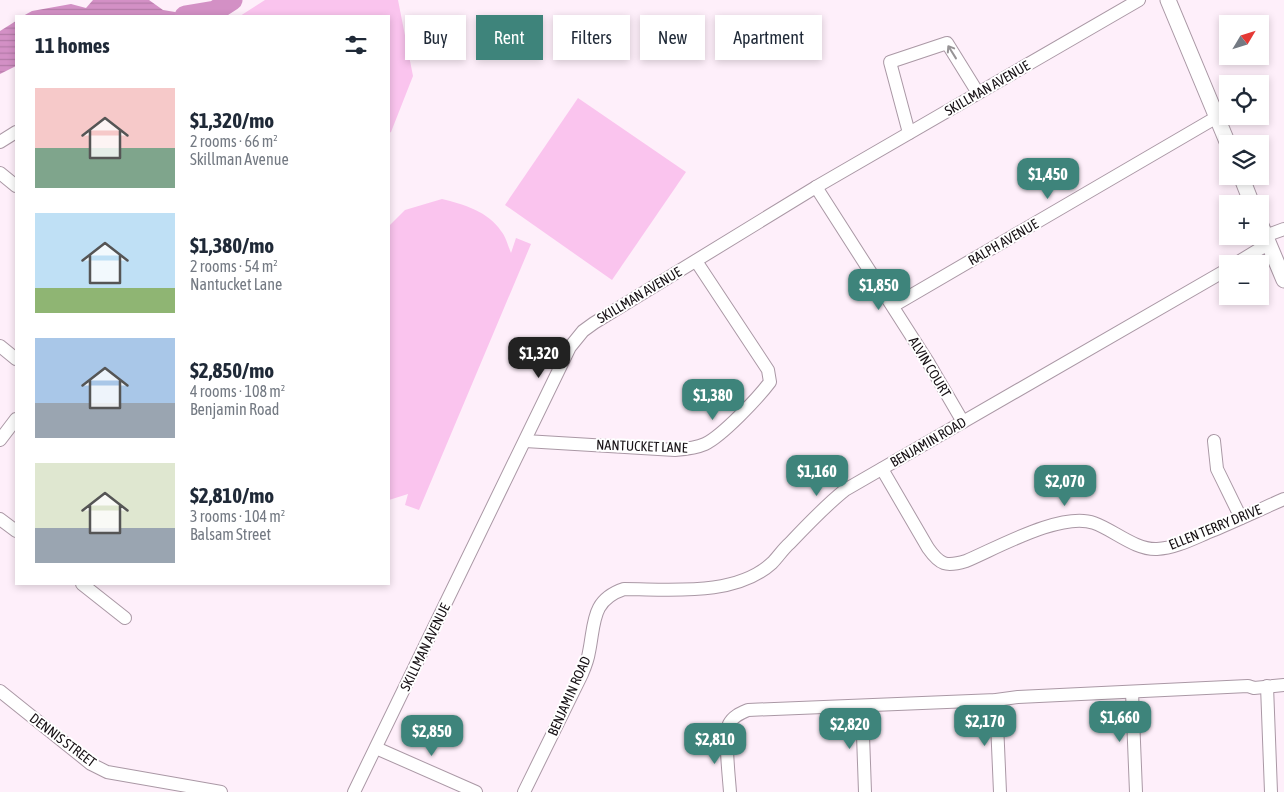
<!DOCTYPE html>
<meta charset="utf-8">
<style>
body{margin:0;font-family:"Asap Condensed",sans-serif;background:#f6f6f7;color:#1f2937;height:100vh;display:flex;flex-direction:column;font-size:19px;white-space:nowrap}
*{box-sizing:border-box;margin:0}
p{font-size:16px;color:#747a83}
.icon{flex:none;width:28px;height:28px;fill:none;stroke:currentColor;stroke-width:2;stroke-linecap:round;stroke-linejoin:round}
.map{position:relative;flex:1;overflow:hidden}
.panel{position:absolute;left:15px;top:15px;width:375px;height:570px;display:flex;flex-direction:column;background:#fff;border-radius:0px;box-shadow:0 2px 8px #0003}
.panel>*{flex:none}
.banner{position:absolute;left:405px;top:15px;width:475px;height:45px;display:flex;gap:10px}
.needle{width:32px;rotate:52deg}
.controls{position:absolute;left:1219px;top:15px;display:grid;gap:10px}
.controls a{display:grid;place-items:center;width:50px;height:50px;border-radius:0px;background:#fff;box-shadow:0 2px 8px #0003;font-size:25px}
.price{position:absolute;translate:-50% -42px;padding:0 11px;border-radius:10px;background:#3e847b;color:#fff;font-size:16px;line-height:32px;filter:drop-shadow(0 1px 2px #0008)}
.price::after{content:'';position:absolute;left:50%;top:30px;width:15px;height:11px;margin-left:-8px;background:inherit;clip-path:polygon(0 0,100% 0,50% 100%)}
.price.selected{background:#222;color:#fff}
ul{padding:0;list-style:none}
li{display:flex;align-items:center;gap:15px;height:125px;padding:0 20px}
li span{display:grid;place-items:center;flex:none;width:140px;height:100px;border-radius:0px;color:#555}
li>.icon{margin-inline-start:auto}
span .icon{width:60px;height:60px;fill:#fffc;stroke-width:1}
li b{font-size:21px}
h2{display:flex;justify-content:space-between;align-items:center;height:60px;padding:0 20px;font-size:21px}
.pill{padding:0 18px;border-radius:0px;background:#fff;box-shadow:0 2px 8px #0003;font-size:18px;line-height:45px}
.pill.selected{background:#3e847b;color:#fff}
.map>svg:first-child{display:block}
.green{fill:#fac4ee}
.water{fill:url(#water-rules)}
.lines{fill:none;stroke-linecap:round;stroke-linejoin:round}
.river{stroke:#d390c5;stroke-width:21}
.minor-casing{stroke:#aa98a5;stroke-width:14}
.major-casing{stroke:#aa98a5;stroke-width:17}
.minor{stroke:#fff;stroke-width:12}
.major{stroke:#fff;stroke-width:15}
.oneway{stroke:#979496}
.labels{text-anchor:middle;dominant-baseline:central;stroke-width:4;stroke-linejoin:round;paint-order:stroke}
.street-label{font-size:14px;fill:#171115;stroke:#fff}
</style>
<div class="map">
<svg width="1284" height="792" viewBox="0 0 1284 792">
<defs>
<pattern id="water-rules" width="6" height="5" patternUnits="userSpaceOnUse" patternTransform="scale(1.25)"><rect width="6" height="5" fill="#d390c5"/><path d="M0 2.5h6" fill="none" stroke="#b47ba8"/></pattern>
</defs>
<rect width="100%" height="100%" fill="#feeffa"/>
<g class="green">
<path d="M265 0H398L413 76 391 132 389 133V16H240Z"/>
<path d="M578 98 686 172 612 280 505 205Z"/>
<path d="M442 199C463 204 489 212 501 231 506 237 508 246 511 253L516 238 531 244 419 510 405 505 408 494 389 500V226L405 210Z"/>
</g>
<g class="water">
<path d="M93 0H149L163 10 175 12 181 16H23L32 11 71 4 86 8Z"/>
<path d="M16 21V66L0 74V31Z"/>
</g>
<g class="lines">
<path class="river" d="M185 16 215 11 232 0"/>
<defs>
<g id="minor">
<path d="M909 133 890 62 947 43 978 93"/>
<path d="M0 142 16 132"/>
<path d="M0 173 16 186"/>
<path d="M816 187 928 362 963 422"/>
<path d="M1265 236 1284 229"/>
<path d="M1235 264 1268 244"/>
<path d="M893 306 1217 117"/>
<path d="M0 346 16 359"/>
<path d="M0 440 16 419"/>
<path d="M525 441 675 450C686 449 696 448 705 444 722 436 758 398 770 382L768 370 696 261"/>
<path d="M1214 441 1217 469 1241 518"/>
<path d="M882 469 928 548C940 565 946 567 966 561 997 548 1062 511 1094 523 1114 530 1135 550 1157 549 1177 548 1196 537 1214 530 1238 520 1261 509 1284 499"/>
<path d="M0 519 16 531"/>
<path d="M82 584 125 618"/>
<path d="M1267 686 1271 792"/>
<path d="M0 691 91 764 107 772 221 792"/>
<path d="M1132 692 1136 792"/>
<path d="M996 700 1000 792"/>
<path d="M862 706 865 792"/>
<path d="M376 748 476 792"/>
<path d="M354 792 570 347 583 331 594 323 816 187 1139 0"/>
<path d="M524 792 582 674C585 667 588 659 589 652 595 623 591 600 624 589 670 589 735 597 772 563 778 557 783 549 790 543 807 525 825 506 845 490L1228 269"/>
<path d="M730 792C729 777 724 736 729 724 733 716 741 713 748 710L996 700 1018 697 1248 686 1254 688 1284 685"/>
</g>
<g id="major">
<path d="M1168 0 1228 144"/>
<path d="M1241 176 1252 204"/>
<path d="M1260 223 1284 280"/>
</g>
</defs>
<use href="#minor" class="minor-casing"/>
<use href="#major" class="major-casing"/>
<use href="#minor" class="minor"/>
<use href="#major" class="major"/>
</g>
<defs><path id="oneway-shaft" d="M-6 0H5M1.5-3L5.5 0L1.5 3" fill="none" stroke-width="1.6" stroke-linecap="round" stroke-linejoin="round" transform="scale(1.25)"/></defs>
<use class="oneway" href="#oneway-shaft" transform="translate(952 52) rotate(-122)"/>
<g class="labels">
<g class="street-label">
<text transform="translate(987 88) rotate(-30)">SKILLMAN AVENUE</text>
<text transform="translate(1003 242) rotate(-30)">RALPH AVENUE</text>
<text transform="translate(639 295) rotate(-31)">SKILLMAN AVENUE</text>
<text transform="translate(930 367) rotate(59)">ALVIN COURT</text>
<text transform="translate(928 442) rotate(-30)">BENJAMIN ROAD</text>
<text transform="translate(642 446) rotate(2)">NANTUCKET LANE</text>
<text transform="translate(1215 527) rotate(-22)">ELLEN TERRY DRIVE</text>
<text transform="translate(425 647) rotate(-64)">SKILLMAN AVENUE</text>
<text transform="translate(569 696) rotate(-66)">BENJAMIN ROAD</text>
<text transform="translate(63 740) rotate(37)">DENNIS STREET</text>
</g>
</g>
</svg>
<div class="controls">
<a><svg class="needle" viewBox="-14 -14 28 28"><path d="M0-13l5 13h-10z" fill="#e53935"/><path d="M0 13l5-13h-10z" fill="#747a83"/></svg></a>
<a><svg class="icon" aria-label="locate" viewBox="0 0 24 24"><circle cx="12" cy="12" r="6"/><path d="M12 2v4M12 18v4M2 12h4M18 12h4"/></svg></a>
<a><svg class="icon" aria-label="layers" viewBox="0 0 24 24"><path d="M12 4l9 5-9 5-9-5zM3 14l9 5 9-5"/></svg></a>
<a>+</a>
<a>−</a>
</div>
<b class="price" style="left:1048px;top:200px">$1,450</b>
<b class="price" style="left:879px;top:311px">$1,850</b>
<b class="price selected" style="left:539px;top:379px">$1,320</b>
<b class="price" style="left:713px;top:421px">$1,380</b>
<b class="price" style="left:817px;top:497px">$1,160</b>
<b class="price" style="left:1065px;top:507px">$2,070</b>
<b class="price" style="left:1120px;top:743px">$1,660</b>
<b class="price" style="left:985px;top:747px">$2,170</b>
<b class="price" style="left:850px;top:750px">$2,820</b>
<b class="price" style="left:432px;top:757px">$2,850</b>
<b class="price" style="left:715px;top:765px">$2,810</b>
<div class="banner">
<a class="pill">Buy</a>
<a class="pill selected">Rent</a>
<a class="pill">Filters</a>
<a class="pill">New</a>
<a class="pill">Apartment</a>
</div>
<section class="panel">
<h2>11 homes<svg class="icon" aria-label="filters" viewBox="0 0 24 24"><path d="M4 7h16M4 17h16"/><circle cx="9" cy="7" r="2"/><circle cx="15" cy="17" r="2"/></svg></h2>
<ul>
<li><span style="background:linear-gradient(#f6c9c9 60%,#7fa58c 0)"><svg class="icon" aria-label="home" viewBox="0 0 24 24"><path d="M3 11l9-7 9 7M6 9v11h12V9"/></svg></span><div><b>$1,320/mo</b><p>2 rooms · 66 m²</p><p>Skillman Avenue</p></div></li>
<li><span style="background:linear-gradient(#bfe0f5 75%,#8fb573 0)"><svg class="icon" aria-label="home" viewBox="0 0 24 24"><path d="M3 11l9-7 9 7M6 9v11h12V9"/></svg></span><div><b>$1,380/mo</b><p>2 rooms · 54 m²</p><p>Nantucket Lane</p></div></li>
<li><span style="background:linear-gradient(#a9c7e8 65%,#9aa5b1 0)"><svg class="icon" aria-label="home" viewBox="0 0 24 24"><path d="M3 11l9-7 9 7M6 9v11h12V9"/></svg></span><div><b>$2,850/mo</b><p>4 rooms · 108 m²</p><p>Benjamin Road</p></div></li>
<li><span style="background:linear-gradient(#dfe7d0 65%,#9aa5b1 0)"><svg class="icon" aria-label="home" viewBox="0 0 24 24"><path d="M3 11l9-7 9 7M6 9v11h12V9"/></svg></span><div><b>$2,810/mo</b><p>3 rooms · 104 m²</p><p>Balsam Street</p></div></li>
</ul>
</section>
</div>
